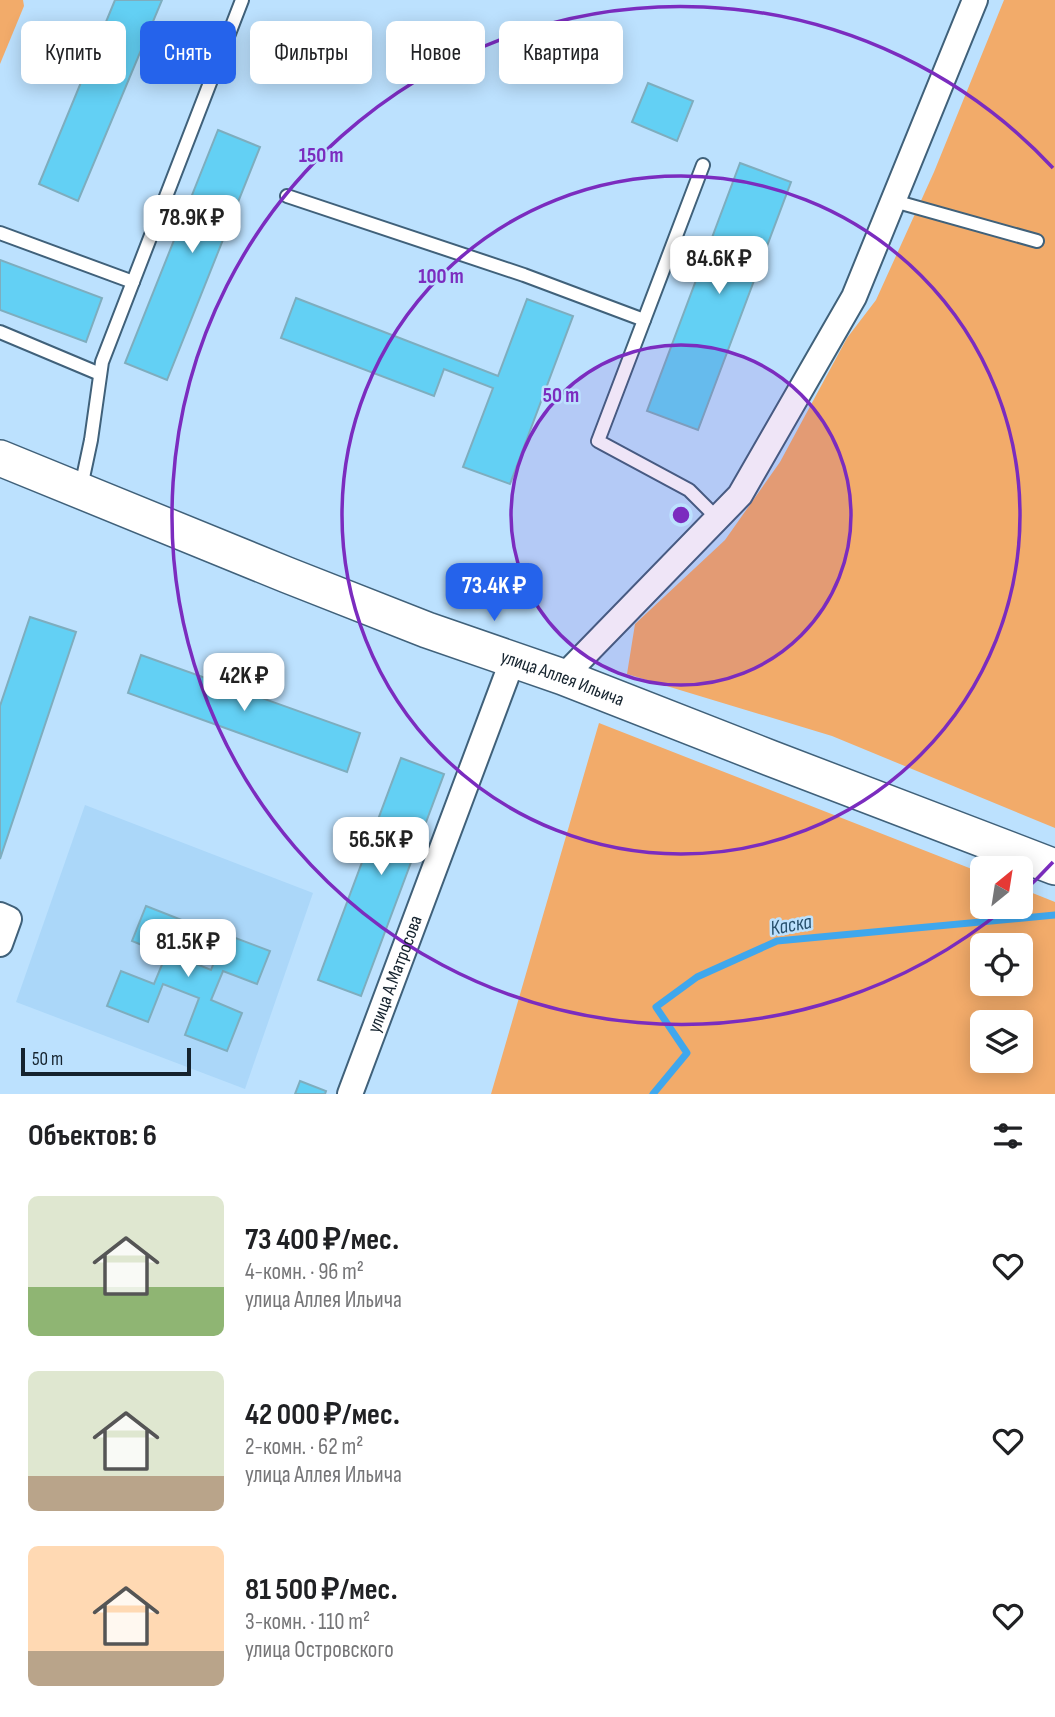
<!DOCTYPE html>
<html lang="ru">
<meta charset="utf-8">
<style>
body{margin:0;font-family:"Sofia Sans Condensed",sans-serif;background:#f6f6f6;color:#202124;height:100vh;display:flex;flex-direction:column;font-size:26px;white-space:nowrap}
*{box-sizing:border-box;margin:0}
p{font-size:23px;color:#757577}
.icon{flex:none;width:38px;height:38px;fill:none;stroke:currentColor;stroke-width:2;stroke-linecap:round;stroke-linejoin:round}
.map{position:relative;height:1094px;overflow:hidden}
.sheet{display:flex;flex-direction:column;background:#fff;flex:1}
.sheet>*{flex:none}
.hud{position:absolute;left:21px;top:21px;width:700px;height:63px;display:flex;gap:14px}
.needle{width:46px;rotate:30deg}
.buttons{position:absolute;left:970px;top:856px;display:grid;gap:14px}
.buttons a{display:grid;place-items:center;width:63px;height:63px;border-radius:10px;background:#fff;box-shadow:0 4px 18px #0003;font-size:35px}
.scale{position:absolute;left:21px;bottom:18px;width:170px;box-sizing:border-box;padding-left:7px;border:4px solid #15232e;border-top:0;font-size:19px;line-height:24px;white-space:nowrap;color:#15232e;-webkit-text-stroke:5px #bce1fe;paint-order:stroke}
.price{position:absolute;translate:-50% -60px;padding:0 16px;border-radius:14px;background:#fff;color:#222;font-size:23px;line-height:46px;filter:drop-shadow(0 2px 4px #0008)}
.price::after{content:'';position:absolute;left:50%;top:42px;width:21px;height:16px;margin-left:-10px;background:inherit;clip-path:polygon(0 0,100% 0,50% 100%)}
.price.selected{background:#2563eb;color:#fff}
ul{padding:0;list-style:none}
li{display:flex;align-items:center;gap:21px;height:175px;padding:0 28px}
li span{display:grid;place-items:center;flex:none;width:196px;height:140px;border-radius:10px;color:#555}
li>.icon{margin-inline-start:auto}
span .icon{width:84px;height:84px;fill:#fffc;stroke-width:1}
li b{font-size:30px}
h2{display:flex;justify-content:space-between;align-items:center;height:84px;padding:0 28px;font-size:30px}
.pill{padding:0 24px;border-radius:10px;background:#fff;box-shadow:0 4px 18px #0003;font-size:24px;line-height:63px}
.pill.selected{background:#2563eb;color:#fff}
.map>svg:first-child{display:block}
.built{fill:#abd7f9}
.green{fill:#f2ab6a;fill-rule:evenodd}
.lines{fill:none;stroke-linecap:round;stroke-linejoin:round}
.stream{stroke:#3fa7ed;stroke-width:7}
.building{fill:#63d0f4;stroke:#7eadbe;stroke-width:2}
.service-casing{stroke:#40617a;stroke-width:16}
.minor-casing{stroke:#40617a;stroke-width:28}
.secondary-casing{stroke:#40617a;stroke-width:38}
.service{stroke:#fff;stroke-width:12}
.minor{stroke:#fff;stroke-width:24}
.secondary{stroke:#fff;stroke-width:35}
.ring{fill:none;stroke:#7b2cbf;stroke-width:3.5}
.labels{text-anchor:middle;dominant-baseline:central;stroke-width:5;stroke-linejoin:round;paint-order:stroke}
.street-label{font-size:19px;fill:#15232e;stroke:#bce1fe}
.water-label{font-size:21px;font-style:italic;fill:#28516e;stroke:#bce1fe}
.centre{fill:#7b2cbf;stroke:#bce1fe;stroke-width:3.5}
.ring-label{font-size:21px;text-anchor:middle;font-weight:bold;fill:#7b2cbf;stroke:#bce1fe;stroke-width:5;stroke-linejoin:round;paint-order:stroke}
</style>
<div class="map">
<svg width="1055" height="1094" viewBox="0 0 1055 1094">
<rect width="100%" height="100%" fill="#bce1fe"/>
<path class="built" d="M85 805 313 893 245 1089 16 1002Z"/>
<g class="green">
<path d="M0 0H23L24 6 0 64Z"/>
<path d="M1004 0H1055V828L832 736 627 674 635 624 725 540 780 462 847 338 876 300 934 172Z"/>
<path d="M599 723 982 873V906H1020V888L1055 902V1094H491ZM1020 945V984H982V945ZM1020 1022V1060H982V1022Z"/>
</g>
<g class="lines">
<path class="stream" d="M653 1094 687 1053 656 1007 697 977 777 941 1055 915"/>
</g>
<g class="building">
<path d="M115 0H162L78 201 39 184Z"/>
<path d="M648 83 693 101 677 141 632 122Z"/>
<path d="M218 130 260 147 167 380 125 363Z"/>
<path d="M740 163 791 182 698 430 647 411Z"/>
<path d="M0 260 102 298 86 342 0 310Z"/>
<path d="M296 298 498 376 527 299 573 316 510 484 463 467 493 388 444 369 434 396 281 338Z"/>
<path d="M30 617 76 632 0 859V706Z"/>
<path d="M141 655 360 733 347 772 128 693Z"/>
<path d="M401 758 444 774 361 996 318 980Z"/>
<path d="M146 906 187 922 174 955 211 970 225 934 270 951 257 984 223 971 211 1000 242 1013 227 1051 185 1035 199 998 163 984 148 1022 107 1006 121 971 154 984 166 955 132 941Z"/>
<path d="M300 1081 326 1091 325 1094H295Z"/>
</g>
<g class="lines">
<defs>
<g id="service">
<path d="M703 165 598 441 689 490 717 518"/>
<path d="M287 196 524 275 644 320"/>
<path d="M894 201 1037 241"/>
<path d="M0 233 133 282"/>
<path d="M0 332 100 374"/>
<path d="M81 487 91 440 102 362 242 0"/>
</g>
<g id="minor">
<path d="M563 677 740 495 854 297 975 0"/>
<path d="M0 915 9 919 0 944"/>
<path id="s1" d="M350 1094 513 659"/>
</g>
<g id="secondary">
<path id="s2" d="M0 458 287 575 427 630 563 677 770 758 1055 867"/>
</g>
</defs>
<use href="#service" class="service-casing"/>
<use href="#minor" class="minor-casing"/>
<use href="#secondary" class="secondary-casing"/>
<use href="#service" class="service"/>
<use href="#minor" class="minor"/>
<use href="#secondary" class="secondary"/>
</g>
<circle cx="681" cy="515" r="170" fill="#7b2cbf" fill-opacity=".12"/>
<g class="ring">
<circle cx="681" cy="515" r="170"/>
<circle cx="681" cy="515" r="339"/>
<path d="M1053 862A509 509 0 0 1 1022 893M1005 908A509 509 0 1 1 1053 168"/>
</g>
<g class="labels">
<g class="street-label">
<text stroke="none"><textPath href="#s2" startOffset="604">улица Аллея Ильича</textPath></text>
<text stroke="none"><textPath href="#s1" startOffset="128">улица А.Матросова</textPath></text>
</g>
<g class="water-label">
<text transform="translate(791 925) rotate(-10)">Каска</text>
</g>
</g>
<circle cx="681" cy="515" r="10" class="centre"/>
<g class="ring-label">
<text x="321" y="162">150 m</text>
<text x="441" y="283">100 m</text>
<text x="561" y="402">50 m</text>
</g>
</svg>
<div class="buttons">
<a><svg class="needle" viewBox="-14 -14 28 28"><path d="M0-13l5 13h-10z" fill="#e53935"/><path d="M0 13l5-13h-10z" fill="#757577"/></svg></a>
<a><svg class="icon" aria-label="locate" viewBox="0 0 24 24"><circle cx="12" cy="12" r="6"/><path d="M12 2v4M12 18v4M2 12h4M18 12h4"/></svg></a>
<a><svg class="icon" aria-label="layers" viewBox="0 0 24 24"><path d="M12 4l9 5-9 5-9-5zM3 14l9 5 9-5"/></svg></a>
</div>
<div class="scale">50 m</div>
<b class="price" style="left:192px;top:255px">78.9K ₽</b>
<b class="price" style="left:719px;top:296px">84.6K ₽</b>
<b class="price selected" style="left:494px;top:623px">73.4K ₽</b>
<b class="price" style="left:244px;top:713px">42K ₽</b>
<b class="price" style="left:381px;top:877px">56.5K ₽</b>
<b class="price" style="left:188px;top:979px">81.5K ₽</b>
<div class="hud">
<a class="pill">Купить</a>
<a class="pill selected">Снять</a>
<a class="pill">Фильтры</a>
<a class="pill">Новое</a>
<a class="pill">Квартира</a>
</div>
</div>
<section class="sheet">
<h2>Объектов: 6<svg class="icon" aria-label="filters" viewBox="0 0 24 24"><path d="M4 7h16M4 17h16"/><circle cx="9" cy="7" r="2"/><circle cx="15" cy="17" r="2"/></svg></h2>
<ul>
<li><span style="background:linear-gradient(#dfe7d0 65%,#8fb573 0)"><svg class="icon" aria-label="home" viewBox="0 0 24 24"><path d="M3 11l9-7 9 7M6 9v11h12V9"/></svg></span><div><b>73 400 ₽/мес.</b><p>4-комн. · 96 m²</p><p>улица Аллея Ильича</p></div><svg class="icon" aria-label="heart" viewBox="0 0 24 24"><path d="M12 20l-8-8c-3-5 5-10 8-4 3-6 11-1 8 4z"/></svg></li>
<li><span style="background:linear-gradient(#dfe7d0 75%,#b9a48a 0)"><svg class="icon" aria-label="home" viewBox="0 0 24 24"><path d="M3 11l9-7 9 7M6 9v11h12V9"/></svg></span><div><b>42 000 ₽/мес.</b><p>2-комн. · 62 m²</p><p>улица Аллея Ильича</p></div><svg class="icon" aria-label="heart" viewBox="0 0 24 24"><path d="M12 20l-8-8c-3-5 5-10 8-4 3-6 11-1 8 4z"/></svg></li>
<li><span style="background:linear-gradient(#ffd9b3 75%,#b9a48a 0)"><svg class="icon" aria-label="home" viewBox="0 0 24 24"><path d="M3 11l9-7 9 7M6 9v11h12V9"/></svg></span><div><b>81 500 ₽/мес.</b><p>3-комн. · 110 m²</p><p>улица Островского</p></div><svg class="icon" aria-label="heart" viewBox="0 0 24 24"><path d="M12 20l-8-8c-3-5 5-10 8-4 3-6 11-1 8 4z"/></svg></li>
</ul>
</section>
